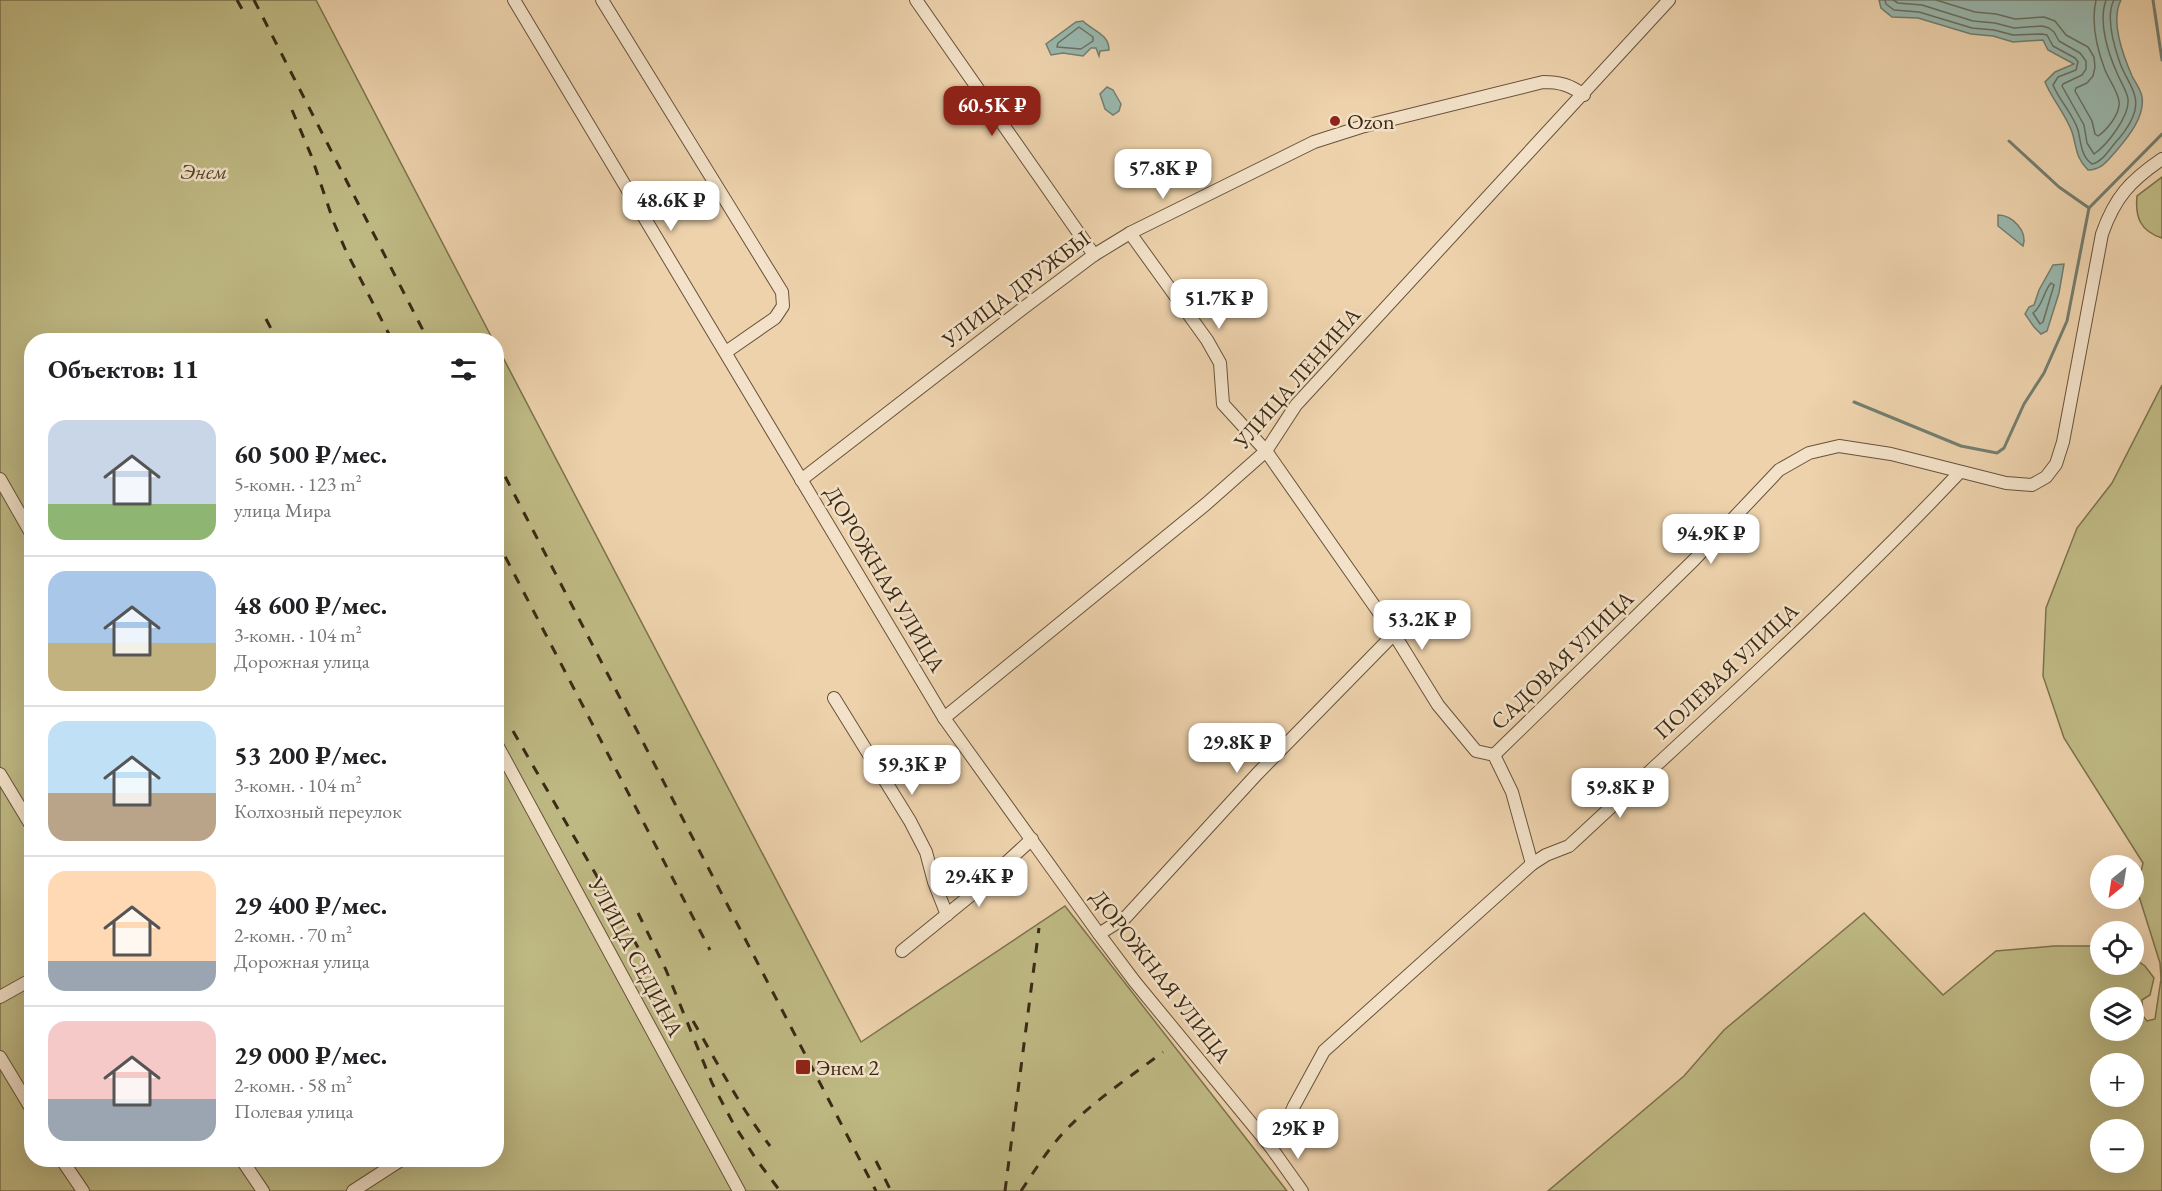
<!DOCTYPE html>
<html lang="ru">
<meta charset="utf-8">
<style>
body{margin:0;font-family:"EB Garamond",serif;background:#f2f2f2;color:#202124;height:100vh;display:flex;flex-direction:column;font-size:22px;white-space:nowrap}
*{box-sizing:border-box;margin:0}
p{font-size:20px;color:#757577}
.icon{flex:none;width:33px;height:33px;fill:none;stroke:currentColor;stroke-width:2;stroke-linecap:round;stroke-linejoin:round}
.map{position:relative;flex:1;overflow:hidden}
.sheet{position:absolute;left:24px;top:333px;width:480px;height:834px;display:flex;flex-direction:column;background:#fff;border-radius:24px;box-shadow:0 6px 24px #0002}
.sheet>*{flex:none}
.needle{width:39px;rotate:210deg}
.fabs{position:absolute;left:2090px;top:855px;display:grid;gap:12px}
.fabs a{display:grid;place-items:center;width:54px;height:54px;border-radius:50%;background:#fff;box-shadow:0 6px 24px #0002;font-size:30px}
.price{position:absolute;translate:-50% -51px;padding:0 14px;border-radius:12px;background:#fff;color:#222;font-size:20px;line-height:39px;filter:drop-shadow(0 2px 3px #0008)}
.price::after{content:'';position:absolute;left:50%;top:36px;width:18px;height:14px;margin-left:-9px;background:inherit;clip-path:polygon(0 0,100% 0,50% 100%)}
.price.selected{background:#8f2418;color:#fff}
ul{padding:0;list-style:none}
li{display:flex;align-items:center;gap:18px;height:150px;padding:0 24px}
li+li{border-top:2px solid #e0e0e0}
li span{display:grid;place-items:center;flex:none;width:168px;height:120px;border-radius:18px;color:#555}
li>.icon{margin-inline-start:auto}
span .icon{width:72px;height:72px;fill:#fffc;stroke-width:1}
li b{font-size:26px}
h2{display:flex;justify-content:space-between;align-items:center;height:72px;padding:0 24px;font-size:26px}
.map>svg:first-child{display:block}
.green{fill:#bfba84;stroke:#7c724c;stroke-width:1.5;fill-rule:evenodd}
.water{fill:#99b7ad;stroke:#737e70;stroke-width:1.5}
.lines{fill:none;stroke-linecap:round;stroke-linejoin:round}
.shore{stroke:#6a7061;stroke-width:1.5}
.stream{stroke:#737e70;stroke-width:3}
.minor-casing{stroke:#67533b;stroke-width:14}
.minor{stroke:#f3e2c9;stroke-width:12}
.rail{stroke:#3a2915;stroke-width:3;stroke-dasharray:10 10;stroke-linecap:butt}
.poi-dot{fill:#8f2418;stroke:#f3e2c9;stroke-width:2}
.labels{text-anchor:middle;dominant-baseline:central;stroke-width:5;stroke-linejoin:round;paint-order:stroke}
.poi-label{font-size:22px;fill:#3a2915;stroke:#f3e2c9;text-anchor:start}
.park-label{font-size:22px;font-style:italic;fill:#55462b;stroke:#f3e2c9}
.street-label{font-size:22px;fill:#3a2915;stroke:#f3e2c9}
</style>
<div class="map">
<svg width="2162" height="1191" viewBox="0 0 2162 1191">
<rect width="100%" height="100%" fill="#edd2ac"/>
<filter id="stains"><feTurbulence type="fractalNoise" baseFrequency=".00333" numOctaves="4"/><feColorMatrix values="0 0 0 0 .2 0 0 0 0 .09 0 0 0 0 .02 0 0 0 .5 -.17"/></filter>
<radialGradient id="worn" r=".72"><stop offset=".6" stop-color="#630" stop-opacity="0"/><stop offset="1" stop-color="#630" stop-opacity=".3"/></radialGradient>
<g class="green">
<path d="M0 0H316L493 340H32V1160H496L497 346 861 1042 1065 906 1287 1191H0Z"/>
<path d="M2162 177V238C2140 231 2135 217 2137 196Z"/>
<path d="M2162 385V1191H1548L1684 1076 1724 1030 1864 913 1943 995 1996 951 2054 946H2100V964H2133V958L2145 966 2154 978 2150 995 2142 1000 2143 1016 2147 1021 2155 1019 2161 979 2160 963 2137 890 2143 863 2064 738 2043 676 2046 608 2077 528 2112 483ZM2100 998H2133V1030H2100ZM2100 1064H2133V1096H2100ZM2100 1130H2133V1162H2100Z"/>
</g>
<g class="water">
<path d="M1879 0H2121C2110 21 2123 55 2132 76 2135 82 2141 90 2142 97 2145 116 2129 136 2117 150 2108 160 2102 170 2088 170 2075 157 2077 147 2072 132 2066 115 2052 99 2045 82L2055 72 2074 64 2048 50 2043 40 2013 42 1993 36 1971 34 1918 18 1892 17 1881 8Z"/>
<path d="M1083 21C1093 31 1109 34 1109 50L1100 51 1099 56 1096 48H1091L1083 56 1063 53 1051 55 1046 44 1076 22Z"/>
<path d="M1107 87 1113 90 1121 104 1119 111 1113 115 1105 109 1100 94Z"/>
<path d="M1998 215C2013 215 2028 232 2023 246L1998 226Z"/>
<path d="M2064 264 2059 293 2047 331 2041 334 2034 327 2025 314 2029 307 2034 305 2039 290 2053 265Z"/>
</g>
<g class="lines">
<g class="shore">
<path d="M1885 0 1886 4 1894 10 1919 12 1972 28 1994 30 2013 35 2042 34 2047 35 2053 46 2075 58 2078 62 2076 70 2058 77 2053 85C2059 100 2073 114 2078 130 2081 142 2081 157 2092 164 2102 162 2109 150 2115 143 2125 132 2139 113 2135 97 2133 86 2124 75 2120 63 2114 46 2105 17 2114 0"/>
<path d="M1893 0 1898 3 1922 5 1973 21 1995 23 2014 28 2042 26 2049 28 2054 32 2059 41 2080 53 2086 61V69L2082 75 2063 84 2062 86 2084 125 2087 143 2094 154C2107 145 2130 116 2128 99 2127 91 2120 81 2117 73 2108 53 2098 22 2106 0"/>
<path d="M1936 0 1975 12 1996 14 2015 19 2044 17 2055 21 2066 35 2088 47 2094 57 2095 67 2093 76 2087 83 2076 88 2075 91 2092 121 2095 134 2098 136C2107 130 2121 113 2119 101 2117 90 2109 80 2105 70 2097 49 2091 22 2096 0"/>
<path d="M1079 27 1093 37V41L1081 49 1057 47 1058 43Z"/>
<path d="M2051 283 2054 285 2043 322 2040 324 2033 313C2043 306 2043 292 2051 283Z"/>
</g>
<g class="stream">
<path d="M2153 0 2162 60"/>
<path d="M2089 208 2162 134"/>
<path d="M1854 402 1961 446 1997 453 2004 448 2024 404 2044 373 2067 321 2089 208 2059 187 2009 141"/>
</g>
<defs>
<g id="minor">
<path d="M514 0 944 718 1099 934 1135 982 1270 1146 1302 1191"/>
<path d="M602 0 782 292 783 306 775 318 726 352"/>
<path d="M916 0 1094 255"/>
<path d="M1130 233 1207 340 1220 363 1223 404 1266 451 1394 634 1438 705 1476 751 1494 755 1512 792 1532 864"/>
<path d="M0 479 32 535"/>
<path d="M801 480 1026 306 1094 255 1130 233 1314 142 1361 127 1543 82C1560 82 1570 85 1584 95"/>
<path d="M834 698 910 821 926 852 934 882 947 915"/>
<path d="M944 718 1206 504 1266 451 1296 405 1669 0"/>
<path d="M496 743 739 1191"/>
<path d="M1494 755 1694 560 1779 470 1809 453 1839 446 1891 454 2006 483 2032 485 2046 477 2056 464 2063 442 2102 234C2115 197 2130 181 2162 159"/>
<path d="M0 774 32 827"/>
<path d="M1099 934 1126 917 1257 774 1394 634"/>
<path d="M902 951 971 895 1032 839"/>
<path d="M0 997 32 979"/>
<path d="M0 1057 32 1110"/>
<path d="M1270 1146 1282 1133 1294 1106 1324 1051 1532 864 1546 855 1569 846C1700 724 1835 604 1959 473"/>
<path d="M62 1160 83 1191"/>
<path d="M242 1160 263 1191"/>
<path d="M353 1191 401 1160"/>
</g>
</defs>
<use href="#minor" class="minor-casing"/>
<use href="#minor" class="minor"/>
<g class="rail">
<path d="M237 0 242 9"/>
<path d="M254 0 428 340"/>
<path d="M292 110 311 155 334 223 346 251 392 340"/>
<path d="M266 319 277 340"/>
<path d="M496 459 876 1191"/>
<path d="M496 539 710 950"/>
<path d="M513 731 643 956"/>
<path d="M638 913 666 970 712 1083 733 1123 756 1159 780 1191"/>
<path d="M693 1021C718 1064 740 1107 770 1146"/>
<path d="M876 1161 891 1191"/>
<path d="M1005 1191 1039 928"/>
<path d="M1021 1191C1035 1170 1048 1149 1065 1131 1093 1101 1130 1077 1163 1052"/>
</g>
</g>
<g class="poi-dot">
<circle cx="1335" cy="121" r="6"/>
<rect x="795" y="1059" width="16" height="16" rx="3"/>
</g>
<g class="labels">
<g class="poi-label">
<text x="1347" y="121">Ozon</text>
<text x="816" y="1067">Энем 2</text>
</g>
<g class="park-label">
<text x="204" y="171">Энем</text>
</g>
<g class="street-label">
<text transform="translate(1016 289) rotate(-37)">УЛИЦА ДРУЖБЫ</text>
<text transform="translate(1297 378) rotate(-49)">УЛИЦА ЛЕНИНА</text>
<text transform="translate(885 579) rotate(59)">ДОРОЖНАЯ УЛИЦА</text>
<text transform="translate(1562 660) rotate(-44)">САДОВАЯ УЛИЦА</text>
<text transform="translate(1726 671) rotate(-43)">ПОЛЕВАЯ УЛИЦА</text>
<text transform="translate(636 957) rotate(62)">УЛИЦА СЕДИНА</text>
<text transform="translate(1161 976) rotate(52)">ДОРОЖНАЯ УЛИЦА</text>
</g>
</g>
<rect width="100%" height="100%" filter="url(#stains)"/>
<rect width="100%" height="100%" fill="url(#worn)"/>
</svg>
<div class="fabs">
<a><svg class="needle" viewBox="-14 -14 28 28"><path d="M0-13l5 13h-10z" fill="#e53935"/><path d="M0 13l5-13h-10z" fill="#757577"/></svg></a>
<a><svg class="icon" aria-label="locate" viewBox="0 0 24 24"><circle cx="12" cy="12" r="6"/><path d="M12 2v4M12 18v4M2 12h4M18 12h4"/></svg></a>
<a><svg class="icon" aria-label="layers" viewBox="0 0 24 24"><path d="M12 4l9 5-9 5-9-5zM3 14l9 5 9-5"/></svg></a>
<a>+</a>
<a>−</a>
</div>
<b class="price selected" style="left:992px;top:137px">60.5K ₽</b>
<b class="price" style="left:1163px;top:200px">57.8K ₽</b>
<b class="price" style="left:671px;top:232px">48.6K ₽</b>
<b class="price" style="left:1219px;top:330px">51.7K ₽</b>
<b class="price" style="left:1711px;top:565px">94.9K ₽</b>
<b class="price" style="left:1422px;top:651px">53.2K ₽</b>
<b class="price" style="left:1237px;top:774px">29.8K ₽</b>
<b class="price" style="left:912px;top:796px">59.3K ₽</b>
<b class="price" style="left:1620px;top:819px">59.8K ₽</b>
<b class="price" style="left:979px;top:908px">29.4K ₽</b>
<b class="price" style="left:1298px;top:1160px">29K ₽</b>
<section class="sheet">
<h2>Объектов: 11<svg class="icon" aria-label="filters" viewBox="0 0 24 24"><path d="M4 7h16M4 17h16"/><circle cx="9" cy="7" r="2"/><circle cx="15" cy="17" r="2"/></svg></h2>
<ul>
<li><span style="background:linear-gradient(#c9d6e8 70%,#8fb573 0)"><svg class="icon" aria-label="home" viewBox="0 0 24 24"><path d="M3 11l9-7 9 7M6 9v11h12V9"/></svg></span><div><b>60 500 ₽/мес.</b><p>5-комн. · 123 m²</p><p>улица Мира</p></div></li>
<li><span style="background:linear-gradient(#a9c7e8 60%,#c2b280 0)"><svg class="icon" aria-label="home" viewBox="0 0 24 24"><path d="M3 11l9-7 9 7M6 9v11h12V9"/></svg></span><div><b>48 600 ₽/мес.</b><p>3-комн. · 104 m²</p><p>Дорожная улица</p></div></li>
<li><span style="background:linear-gradient(#bfe0f5 60%,#b9a48a 0)"><svg class="icon" aria-label="home" viewBox="0 0 24 24"><path d="M3 11l9-7 9 7M6 9v11h12V9"/></svg></span><div><b>53 200 ₽/мес.</b><p>3-комн. · 104 m²</p><p>Колхозный переулок</p></div></li>
<li><span style="background:linear-gradient(#ffd9b3 75%,#9aa5b1 0)"><svg class="icon" aria-label="home" viewBox="0 0 24 24"><path d="M3 11l9-7 9 7M6 9v11h12V9"/></svg></span><div><b>29 400 ₽/мес.</b><p>2-комн. · 70 m²</p><p>Дорожная улица</p></div></li>
<li><span style="background:linear-gradient(#f6c9c9 65%,#9aa5b1 0)"><svg class="icon" aria-label="home" viewBox="0 0 24 24"><path d="M3 11l9-7 9 7M6 9v11h12V9"/></svg></span><div><b>29 000 ₽/мес.</b><p>2-комн. · 58 m²</p><p>Полевая улица</p></div></li>
</ul>
</section>
</div>
